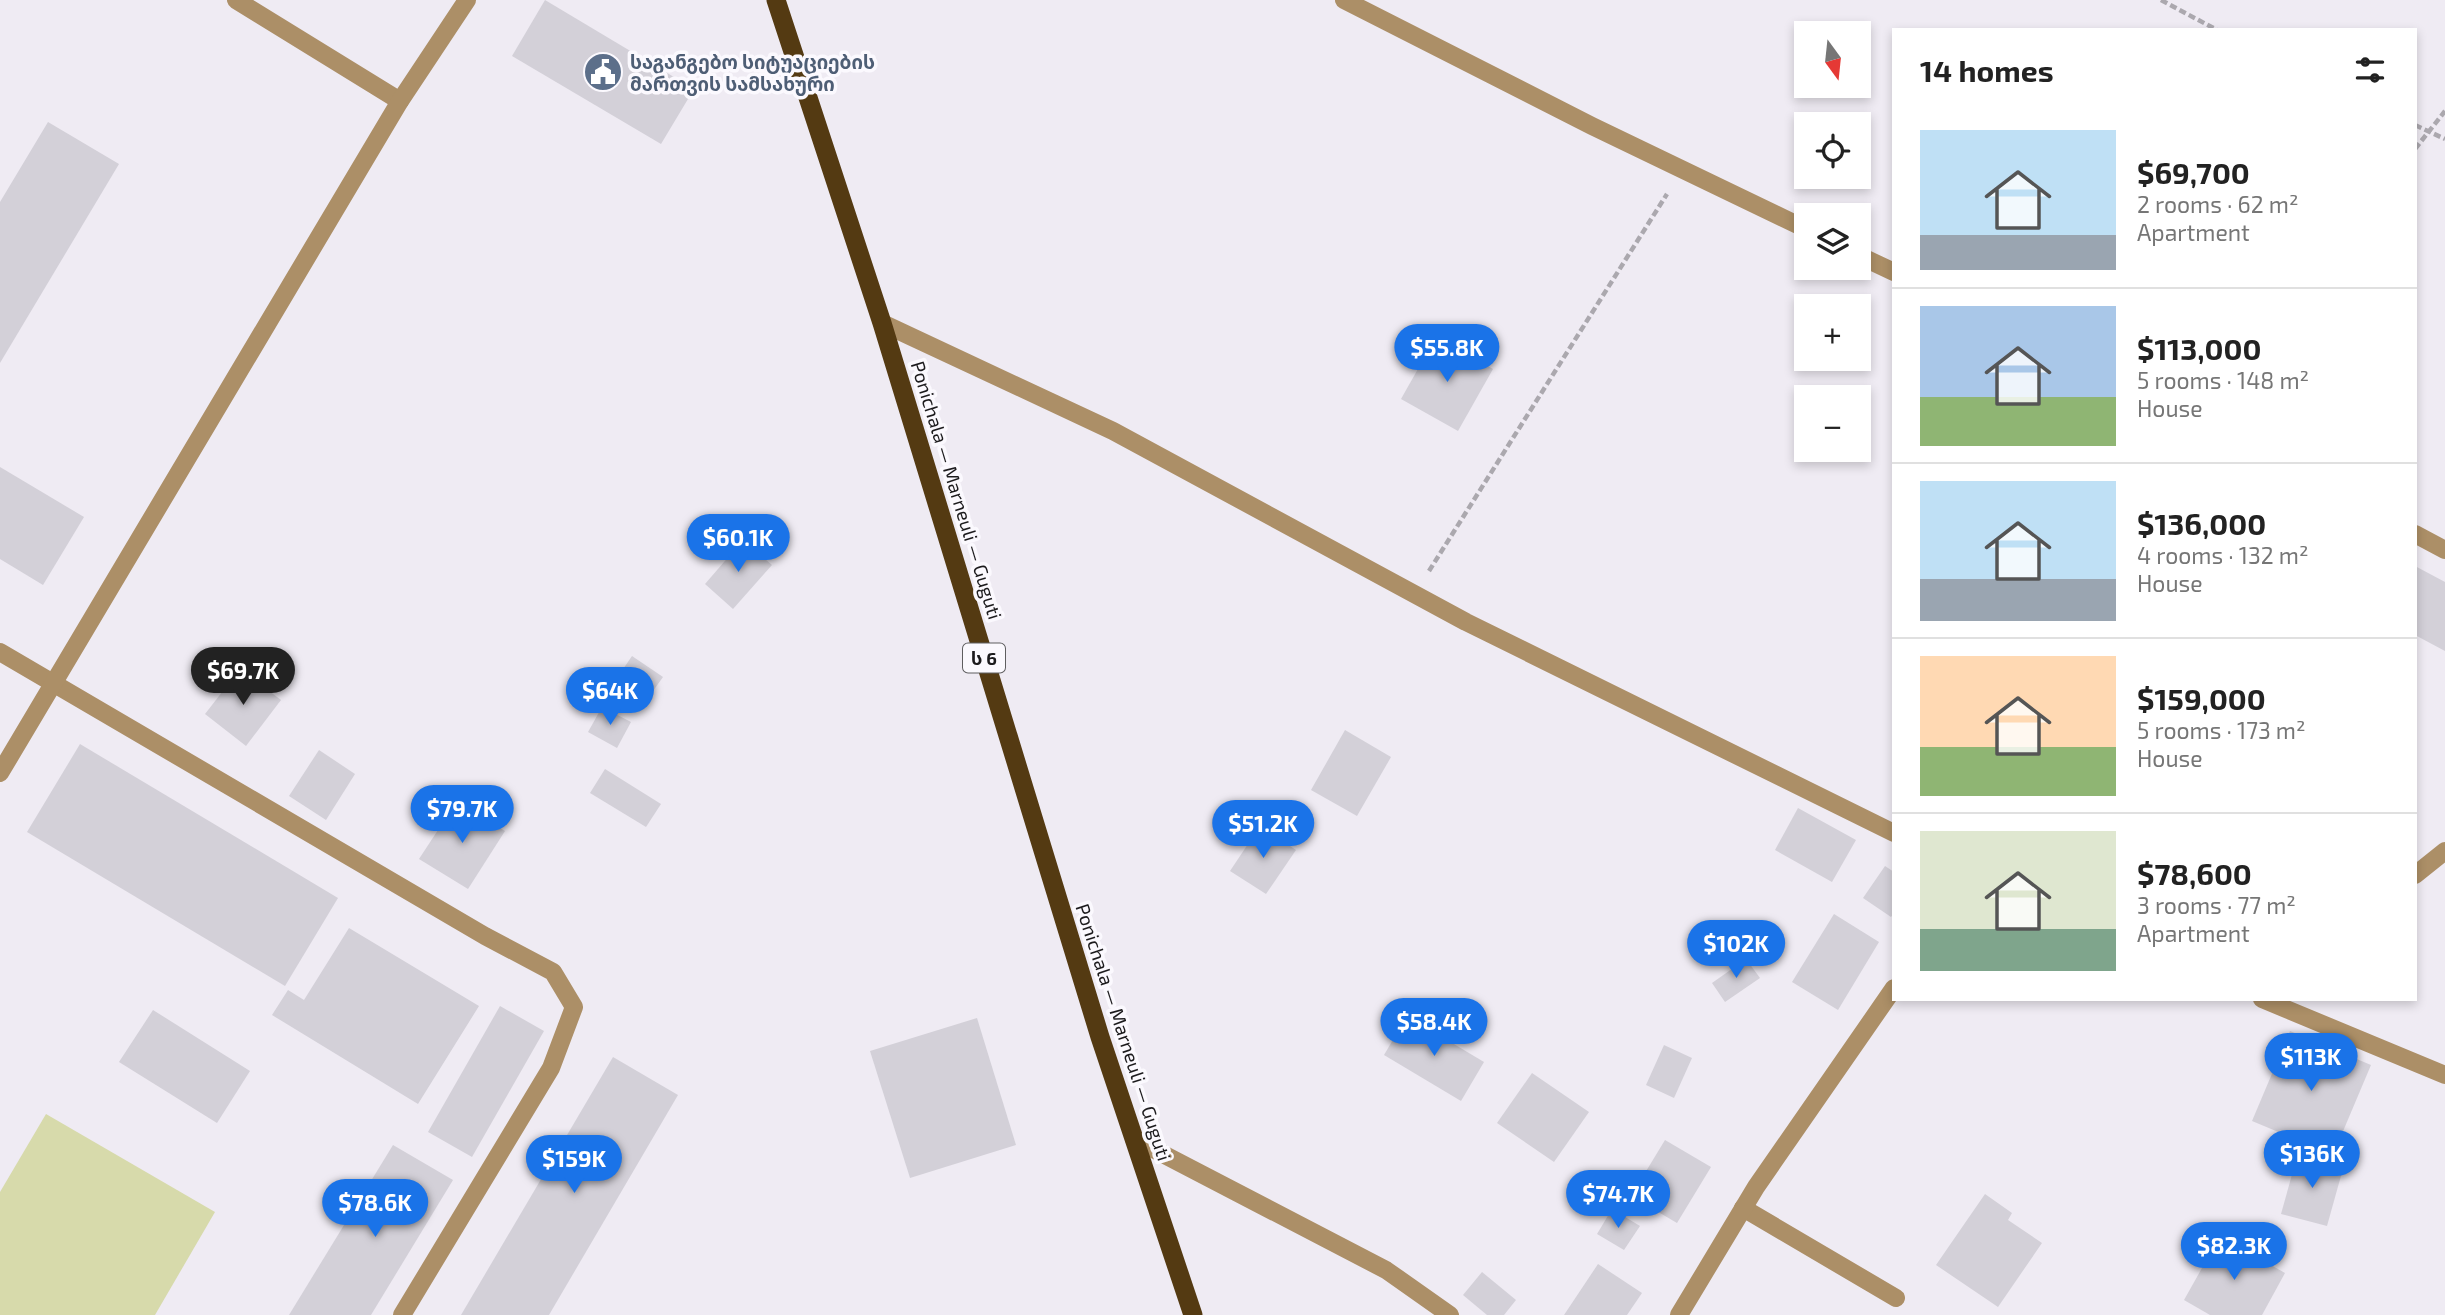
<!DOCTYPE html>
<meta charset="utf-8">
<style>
body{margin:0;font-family:"Exo 2","Noto Sans Georgian",sans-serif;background:#f6f6f6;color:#222;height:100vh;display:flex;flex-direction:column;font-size:26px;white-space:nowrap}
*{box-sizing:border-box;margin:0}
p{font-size:23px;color:#767676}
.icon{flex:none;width:38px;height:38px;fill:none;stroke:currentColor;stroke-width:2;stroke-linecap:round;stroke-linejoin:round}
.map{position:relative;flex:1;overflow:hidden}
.sheet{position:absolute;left:1892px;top:28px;width:525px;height:973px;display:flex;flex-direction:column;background:#fff;border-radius:0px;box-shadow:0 4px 10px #0003}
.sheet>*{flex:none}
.needle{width:46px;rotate:165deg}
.fabs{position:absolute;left:1794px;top:21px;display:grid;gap:14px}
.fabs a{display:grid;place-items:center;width:77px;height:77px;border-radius:0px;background:#fff;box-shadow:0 4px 10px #0003;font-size:35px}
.price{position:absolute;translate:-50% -60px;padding:0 16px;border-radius:24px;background:#1a73e8;color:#fff;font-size:23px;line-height:46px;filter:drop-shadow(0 2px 4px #0008)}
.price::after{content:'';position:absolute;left:50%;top:42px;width:21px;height:16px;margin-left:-10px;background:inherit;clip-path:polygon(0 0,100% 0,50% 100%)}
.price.current{background:#222;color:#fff}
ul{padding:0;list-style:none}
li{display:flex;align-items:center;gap:21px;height:175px;padding:0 28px}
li+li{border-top:2px solid #e0e0e0}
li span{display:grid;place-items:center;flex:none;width:196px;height:140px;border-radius:0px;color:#555}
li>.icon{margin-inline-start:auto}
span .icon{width:84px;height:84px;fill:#fffc;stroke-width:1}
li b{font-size:30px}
h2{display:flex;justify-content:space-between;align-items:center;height:84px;padding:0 28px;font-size:30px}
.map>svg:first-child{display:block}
.green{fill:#d7daab}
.building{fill:#d3d0d8}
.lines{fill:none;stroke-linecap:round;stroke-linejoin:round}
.path{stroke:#aba8ae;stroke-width:4.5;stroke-dasharray:7 3.5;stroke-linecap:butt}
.minor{stroke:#ac8f67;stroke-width:18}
.trunk{stroke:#543a12;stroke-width:19}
.labels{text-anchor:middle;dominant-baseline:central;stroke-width:7;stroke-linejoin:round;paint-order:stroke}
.shield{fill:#fbf9fe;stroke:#5f5e60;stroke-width:2}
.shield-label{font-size:18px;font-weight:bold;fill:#1c1b1d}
.service-label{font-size:19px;font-weight:bold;fill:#4e5e75;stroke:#fbf9fe;text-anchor:start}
.street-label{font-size:19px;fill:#1c1b1d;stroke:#fbf9fe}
</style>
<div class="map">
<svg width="2445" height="1315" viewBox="0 0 2445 1315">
<rect width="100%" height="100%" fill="#efebf3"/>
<path class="green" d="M46 1114 215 1212 155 1315H0V1192Z"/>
<g class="building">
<path d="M545 0 694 89 661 144 512 56Z"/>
<path d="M48 122 119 164 0 363V202Z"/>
<path d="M1436 337 1493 369 1458 431 1401 399Z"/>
<path d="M0 467 84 517 43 585 0 559Z"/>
<path d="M743 540 772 565 733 609 705 584Z"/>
<path d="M2415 566 2445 582V651L2415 635Z"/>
<path d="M632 656 663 677 648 698 617 678Z"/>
<path d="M240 669 281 700 246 746 205 714Z"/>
<path d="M602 707 631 722 617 748 588 732Z"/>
<path d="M1345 730 1391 757 1357 816 1311 790Z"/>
<path d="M80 744 338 898 285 986 27 832Z"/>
<path d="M319 750 355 774 326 820 289 796Z"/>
<path d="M605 769 661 804 646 827 590 793Z"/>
<path d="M457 801 505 831 468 889 419 859Z"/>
<path d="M1798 808 1856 840 1832 882 1775 850Z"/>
<path d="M1260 826 1296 850 1266 894 1230 871Z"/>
<path d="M1885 866 1894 872V913L1891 917 1863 898Z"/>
<path d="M1834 914 1879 942 1838 1010 1792 982Z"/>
<path d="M349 928 479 1006 418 1104 272 1015 288 990 304 1000Z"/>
<path d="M1746 959 1760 978 1725 1002 1712 983Z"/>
<path d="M500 1006 544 1031 472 1157 428 1132Z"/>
<path d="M153 1010 250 1071 217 1123 119 1062Z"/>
<path d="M1407 1016 1484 1062 1461 1101 1384 1055Z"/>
<path d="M977 1018 1016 1145 910 1178 870 1051Z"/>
<path d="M2290 1031 2371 1065 2333 1155 2252 1121Z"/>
<path d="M1664 1045 1692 1058 1674 1098 1646 1085Z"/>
<path d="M613 1057 678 1095 549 1315H461Z"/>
<path d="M1532 1073 1589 1112 1554 1162 1497 1123Z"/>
<path d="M1665 1140 1711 1167 1677 1223 1631 1196Z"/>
<path d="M393 1145 453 1180 371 1315H289Z"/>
<path d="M2298 1153 2344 1165 2327 1226 2281 1214Z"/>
<path d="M1985 1194 2012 1213 2008 1220 2042 1243 1998 1307 1936 1265Z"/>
<path d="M1612 1209 1640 1226 1624 1250 1597 1234Z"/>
<path d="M2220 1236 2285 1273 2262 1315H2210L2184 1300Z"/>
<path d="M1598 1264 1642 1293 1627 1315H1564Z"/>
<path d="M1482 1272 1516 1300 1504 1315H1487L1463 1295Z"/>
</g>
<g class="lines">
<g class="path">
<path d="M2161 0 2217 30"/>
<path d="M2415 125 2445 139"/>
<path d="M2415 149 2445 111"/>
<path d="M1429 571 1667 194"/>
</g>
<g class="minor">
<path d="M236 0 400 101"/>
<path d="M1344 0 1592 126 1806 229"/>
<path d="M1858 255 1894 272"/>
<path d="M882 323 1113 431 1466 622 1894 833"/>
<path d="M2415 534 2445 550"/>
<path d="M0 652 485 936 553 972 574 1007 551 1068 402 1315"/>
<path d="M0 773 400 101 467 0"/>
<path d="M2415 875 2445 851"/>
<path d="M2262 999 2445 1075"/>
<path d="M1134 1139 1386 1270 1450 1315"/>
<path d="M1743 1208 1896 1298"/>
<path d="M1679 1315 1756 1187 1894 988"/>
</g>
<path class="trunk" d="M776 0 882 323 1100 1037 1193 1315"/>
</g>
<defs>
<symbol id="civic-disc" viewBox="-11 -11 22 22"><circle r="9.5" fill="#5c6f8a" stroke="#fbf9fe"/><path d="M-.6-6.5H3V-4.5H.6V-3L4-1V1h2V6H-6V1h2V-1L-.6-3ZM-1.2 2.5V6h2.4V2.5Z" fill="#fff"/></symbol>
</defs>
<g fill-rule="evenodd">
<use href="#civic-disc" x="581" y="50" width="44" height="44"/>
</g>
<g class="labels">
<rect class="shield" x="963" y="643.5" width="42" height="29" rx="5"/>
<g class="shield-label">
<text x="984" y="658">ს 6</text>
</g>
<g class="service-label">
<text x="630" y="61">საგანგებო სიტუაციების<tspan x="630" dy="22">მართვის სამსახური</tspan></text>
</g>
<g class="street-label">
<text transform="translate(957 490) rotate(73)">Ponichala — Marneuli — Guguti</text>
<text transform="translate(1124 1032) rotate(72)">Ponichala — Marneuli — Guguti</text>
</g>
</g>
</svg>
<div class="fabs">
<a><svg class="needle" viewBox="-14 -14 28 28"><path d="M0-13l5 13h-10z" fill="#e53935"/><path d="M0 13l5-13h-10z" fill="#767676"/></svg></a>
<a><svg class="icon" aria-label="locate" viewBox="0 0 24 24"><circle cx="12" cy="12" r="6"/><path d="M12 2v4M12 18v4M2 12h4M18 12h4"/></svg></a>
<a><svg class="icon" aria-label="layers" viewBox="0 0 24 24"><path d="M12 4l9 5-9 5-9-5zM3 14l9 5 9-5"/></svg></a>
<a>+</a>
<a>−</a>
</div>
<b class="price" style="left:1447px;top:384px">$55.8K</b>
<b class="price" style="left:738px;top:574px">$60.1K</b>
<b class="price current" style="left:243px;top:707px">$69.7K</b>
<b class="price" style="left:610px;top:727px">$64K</b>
<b class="price" style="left:462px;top:845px">$79.7K</b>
<b class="price" style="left:1263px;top:860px">$51.2K</b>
<b class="price" style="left:1736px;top:980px">$102K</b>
<b class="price" style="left:1434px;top:1058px">$58.4K</b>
<b class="price" style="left:2311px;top:1093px">$113K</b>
<b class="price" style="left:2312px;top:1190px">$136K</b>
<b class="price" style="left:574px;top:1195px">$159K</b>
<b class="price" style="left:1618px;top:1230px">$74.7K</b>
<b class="price" style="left:375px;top:1239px">$78.6K</b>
<b class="price" style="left:2234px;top:1282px">$82.3K</b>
<section class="sheet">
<h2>14 homes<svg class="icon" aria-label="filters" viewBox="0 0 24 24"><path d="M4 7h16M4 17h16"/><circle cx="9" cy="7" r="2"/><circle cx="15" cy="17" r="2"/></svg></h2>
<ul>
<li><span style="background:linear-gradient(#bfe0f5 75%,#9aa5b1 0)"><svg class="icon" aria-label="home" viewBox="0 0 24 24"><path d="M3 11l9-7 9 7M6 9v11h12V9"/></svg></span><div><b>$69,700</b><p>2 rooms · 62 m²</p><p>Apartment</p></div></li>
<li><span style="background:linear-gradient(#a9c7e8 65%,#8fb573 0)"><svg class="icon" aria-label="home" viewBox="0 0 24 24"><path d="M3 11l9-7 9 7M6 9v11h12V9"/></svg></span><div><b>$113,000</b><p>5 rooms · 148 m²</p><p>House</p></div></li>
<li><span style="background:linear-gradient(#bfe0f5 70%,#9aa5b1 0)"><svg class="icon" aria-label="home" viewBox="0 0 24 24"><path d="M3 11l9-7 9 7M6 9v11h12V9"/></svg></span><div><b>$136,000</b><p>4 rooms · 132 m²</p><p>House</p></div></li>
<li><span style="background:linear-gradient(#ffd9b3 65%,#8fb573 0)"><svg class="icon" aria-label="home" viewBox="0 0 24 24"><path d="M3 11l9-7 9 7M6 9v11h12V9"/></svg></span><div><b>$159,000</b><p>5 rooms · 173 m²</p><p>House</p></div></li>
<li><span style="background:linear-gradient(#dfe7d0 70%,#7fa58c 0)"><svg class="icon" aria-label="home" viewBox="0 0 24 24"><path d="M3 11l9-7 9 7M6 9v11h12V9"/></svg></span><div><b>$78,600</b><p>3 rooms · 77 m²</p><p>Apartment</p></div></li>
</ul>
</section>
</div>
